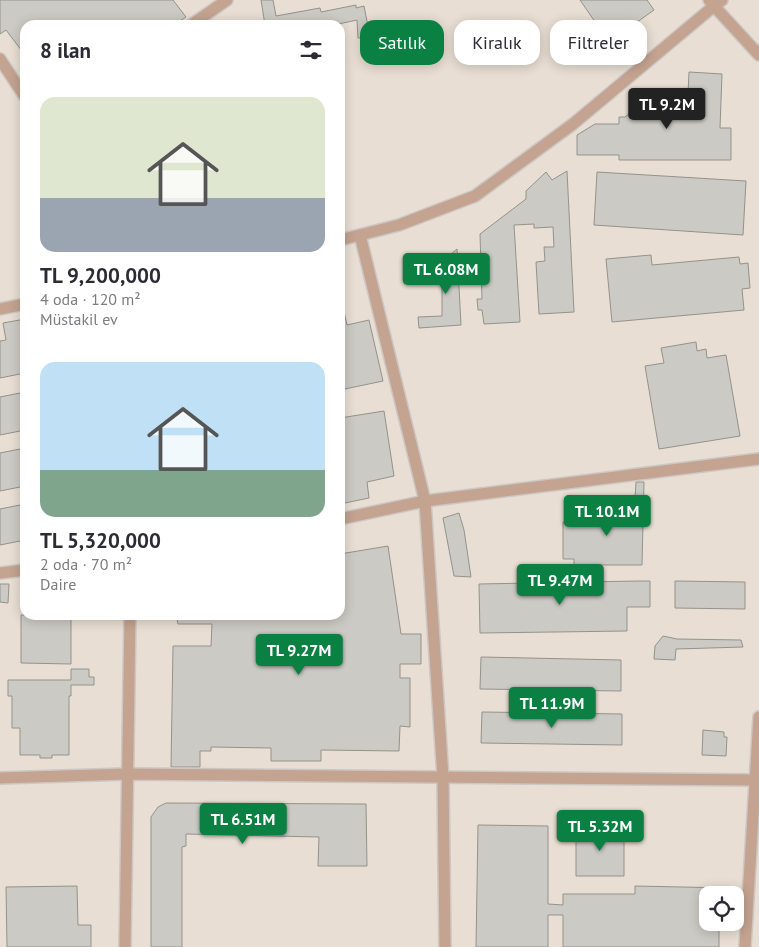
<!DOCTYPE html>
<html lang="tr">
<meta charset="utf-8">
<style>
body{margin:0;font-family:"PT Sans",sans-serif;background:#f2f2f3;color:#2b2b33;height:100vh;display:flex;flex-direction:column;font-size:19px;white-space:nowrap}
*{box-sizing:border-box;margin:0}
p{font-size:16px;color:#7c7c81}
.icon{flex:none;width:28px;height:28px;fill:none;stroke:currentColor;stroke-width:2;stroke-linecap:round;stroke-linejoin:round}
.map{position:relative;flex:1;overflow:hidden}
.sheet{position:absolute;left:20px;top:20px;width:325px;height:600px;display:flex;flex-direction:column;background:#fff;border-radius:15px;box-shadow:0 2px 12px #0003}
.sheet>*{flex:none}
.hud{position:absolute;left:360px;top:20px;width:324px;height:45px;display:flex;gap:10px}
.fabs{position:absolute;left:699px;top:886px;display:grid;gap:10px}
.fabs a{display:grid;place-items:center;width:45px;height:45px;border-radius:10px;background:#fff;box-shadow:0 2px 12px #0003;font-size:25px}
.price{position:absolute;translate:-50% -42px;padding:0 11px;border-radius:5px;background:#0b8043;color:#fff;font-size:16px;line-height:32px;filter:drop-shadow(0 1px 2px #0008)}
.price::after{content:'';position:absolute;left:50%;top:30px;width:15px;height:11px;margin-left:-8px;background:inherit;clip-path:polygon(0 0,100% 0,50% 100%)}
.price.current{background:#222;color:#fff}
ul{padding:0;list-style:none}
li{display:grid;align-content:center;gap:10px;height:265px;padding:0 20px}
li span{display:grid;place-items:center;height:155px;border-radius:15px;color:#555}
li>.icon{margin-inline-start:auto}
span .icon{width:90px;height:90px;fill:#fffc;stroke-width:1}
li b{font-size:21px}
h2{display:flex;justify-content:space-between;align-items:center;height:60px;padding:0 20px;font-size:21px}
.chip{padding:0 18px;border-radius:15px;background:#fff;box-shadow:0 2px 12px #0003;font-size:18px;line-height:45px}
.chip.current{background:#0b8043;color:#fff}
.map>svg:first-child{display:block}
.built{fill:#e8ded3;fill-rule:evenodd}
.building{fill:#cccac4;stroke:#94928d}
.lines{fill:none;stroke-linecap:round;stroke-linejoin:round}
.street-casing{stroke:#ccc7c4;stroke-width:14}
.street{stroke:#c4a390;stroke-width:11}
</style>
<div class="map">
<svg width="759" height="947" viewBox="0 0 759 947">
<rect width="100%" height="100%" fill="#f0ebe7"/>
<path class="built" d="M0 0H759V947H0ZM25 25H340V615H25ZM708 895H735V922H708Z"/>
<g class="building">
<path d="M0 0H173L186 17 174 25H25V55L6 30 0 34Z"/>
<path d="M261 0H273L276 16 320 8 321 12 356 5V8L364 6 368 26H372V38H358L357 20 334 25H265Z"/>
<path d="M580 0H647L654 10 609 42Z"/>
<path d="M689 72 722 74 720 128H731V160H619V155H577V135L595 124H619V117H625L645 101H656V117H687Z"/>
<path d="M567 171 574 312 539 314 536 262 545 261 544 247H554L553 227 534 228V224L514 225 520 322 484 324 482 310H478L477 299H482L480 234 526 199V191L546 172 552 180Z"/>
<path d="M597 172 746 181 743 235 594 225Z"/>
<path d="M457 249 461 325 419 328 418 317 442 316V283H434L433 269Z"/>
<path d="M651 255 652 265 739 257 740 264 748 263 750 288 742 289 744 310 612 322 606 259Z"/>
<path d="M340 307H343L347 325 369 320 383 381 340 390Z"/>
<path d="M25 319V373L0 378V341L6 340 3 323Z"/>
<path d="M696 342 697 351 706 349 707 358 726 355 740 436 659 449 645 366 664 363 661 348Z"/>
<path d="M25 392V430L0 435V397Z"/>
<path d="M384 411 394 476 367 482 369 498 340 504V418Z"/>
<path d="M25 448V486L0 491V453Z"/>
<path d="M636 482H644L642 565H574V559H563V522H591V505H602V515H634Z"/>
<path d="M25 504V540L0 545V509Z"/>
<path d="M459 513 464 530 471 577 454 576 443 518Z"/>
<path d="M388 546 401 634H421V664H400V678H410V727L400 726 399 751 321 750V761H271V748L211 747V751H200V767H171L173 646H211L212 624H178L176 615H340V554Z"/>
<path d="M638 581H650V607H627V631L480 633 479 584Z"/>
<path d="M675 581 745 582V609L675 608Z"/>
<path d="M0 584H9L8 603 0 602Z"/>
<path d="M21 615H71V664L21 663Z"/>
<path d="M663 636 677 639 741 640 743 647 676 649 675 660 654 659 655 646Z"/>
<path d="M481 657 621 660V691L480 689Z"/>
<path d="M71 669H89V677H94V685H71V696H69V755H52V758H40V755H20V728H12V696H8V680H71Z"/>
<path d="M482 712 622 714V745L481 743Z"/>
<path d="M703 730 724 732V737H727L726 756 702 755Z"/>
<path d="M166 803 366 804 367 866H318L319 837 186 834V846L182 847V947H151V817L158 807Z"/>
<path d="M478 825 548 826V904L563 905V894H635V886L730 888V895H708V922H719V947H563V915H548V947H476Z"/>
<path d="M624 828V876H576V829Z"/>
<path d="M77 886 78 925H91V947H7L6 887Z"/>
</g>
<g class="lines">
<defs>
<g id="street">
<path d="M722 0 714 6 759 55"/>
<path d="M191 25 227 0"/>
<path d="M0 59 25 97"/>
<path d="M360 235 425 501 443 778 445 947"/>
<path d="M340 240 399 225 475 196 573 124 714 6 709 0"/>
<path d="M0 309 25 304"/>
<path d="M340 519 425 501 759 459"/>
<path d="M0 573 25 570"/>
<path d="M0 778 127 774 755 780"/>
<path d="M125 947 130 615"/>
<path d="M745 947 759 717"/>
</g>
</defs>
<use href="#street" class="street-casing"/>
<use href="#street" class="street"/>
</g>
</svg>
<div class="fabs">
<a><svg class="icon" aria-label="locate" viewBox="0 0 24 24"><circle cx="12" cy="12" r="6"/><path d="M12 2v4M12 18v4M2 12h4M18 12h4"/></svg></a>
</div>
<b class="price current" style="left:667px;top:130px">TL 9.2M</b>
<b class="price" style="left:446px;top:295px">TL 6.08M</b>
<b class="price" style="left:607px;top:537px">TL 10.1M</b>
<b class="price" style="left:560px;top:606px">TL 9.47M</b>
<b class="price" style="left:299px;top:676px">TL 9.27M</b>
<b class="price" style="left:552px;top:729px">TL 11.9M</b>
<b class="price" style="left:243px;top:845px">TL 6.51M</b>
<b class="price" style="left:600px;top:852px">TL 5.32M</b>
<div class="hud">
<a class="chip current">Satılık</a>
<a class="chip">Kiralık</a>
<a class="chip">Filtreler</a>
</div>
<section class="sheet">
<h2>8 ilan<svg class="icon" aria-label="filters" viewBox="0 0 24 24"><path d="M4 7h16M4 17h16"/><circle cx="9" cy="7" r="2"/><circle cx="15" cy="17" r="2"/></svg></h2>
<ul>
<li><span style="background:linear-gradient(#dfe7d0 65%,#9aa5b1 0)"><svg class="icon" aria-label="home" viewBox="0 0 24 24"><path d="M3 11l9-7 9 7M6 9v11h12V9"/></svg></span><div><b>TL 9,200,000</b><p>4 oda · 120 m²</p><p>Müstakil ev</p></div></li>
<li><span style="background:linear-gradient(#bfe0f5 70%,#7fa58c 0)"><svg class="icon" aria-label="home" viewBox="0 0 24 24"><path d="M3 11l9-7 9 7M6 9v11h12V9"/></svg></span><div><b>TL 5,320,000</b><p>2 oda · 70 m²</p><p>Daire</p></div></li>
</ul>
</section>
</div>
